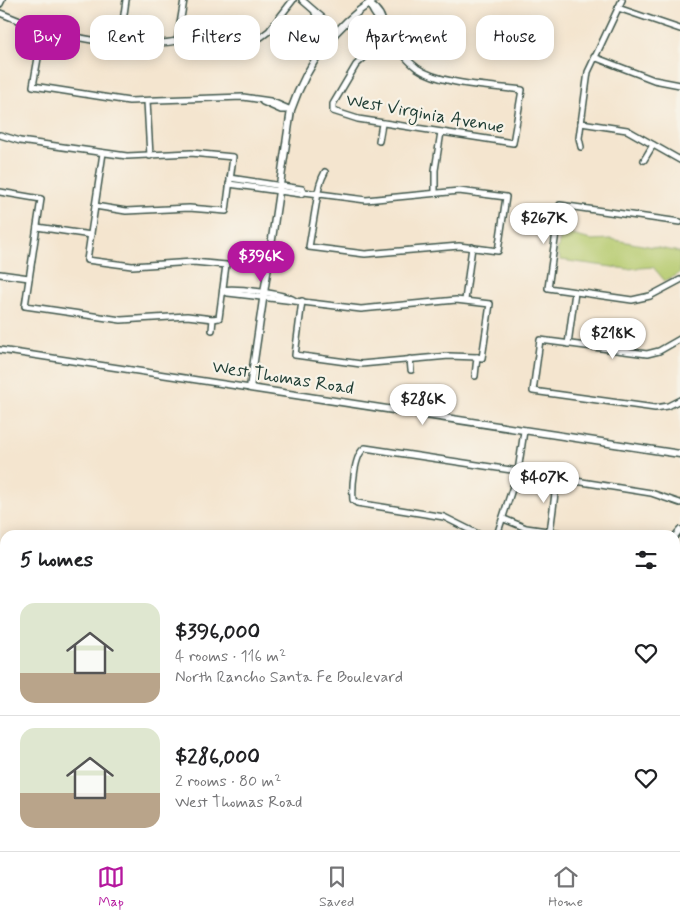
<!DOCTYPE html>
<meta charset="utf-8">
<style>
body{margin:0;font-family:Mynerve,sans-serif;background:#f2f2f2;color:#202124;height:100vh;display:flex;flex-direction:column;font-size:19px;white-space:nowrap}
*{box-sizing:border-box;margin:0}
p{font-size:16px;color:#757577}
.icon{flex:none;width:28px;height:28px;fill:none;stroke:currentColor;stroke-width:2;stroke-linecap:round;stroke-linejoin:round}
.map{position:relative;flex:1;overflow:hidden}
.details{position:absolute;left:0px;top:530px;width:680px;height:321px;display:flex;flex-direction:column;background:#fff;border-radius:15px 15px 0 0;box-shadow:0 2px 12px #0003}
.details>*{flex:none}
.hud{position:absolute;left:15px;top:15px;width:650px;height:45px;display:flex;gap:10px}
.price{position:absolute;translate:-50% -42px;padding:0 11px;border-radius:18px;background:#fff;color:#222;font-size:16px;line-height:32px;filter:drop-shadow(0 1px 2px #0008)}
.price::after{content:'';position:absolute;left:50%;top:30px;width:15px;height:11px;margin-left:-8px;background:inherit;clip-path:polygon(0 0,100% 0,50% 100%)}
.price.active{background:#b5179e;color:#fff}
ul{padding:0;list-style:none}
li{display:flex;align-items:center;gap:15px;height:125px;padding:0 20px}
li+li{border-top:1px solid #e0e0e0}
li span{display:grid;place-items:center;flex:none;width:140px;height:100px;border-radius:15px;color:#555}
li>.icon{margin-inline-start:auto}
span .icon{width:60px;height:60px;fill:#fffc;stroke-width:1}
li b{font-size:21px}
h2{display:flex;justify-content:space-between;align-items:center;height:60px;padding:0 20px;font-size:21px}
.pill{padding:0 18px;border-radius:15px;background:#fff;box-shadow:0 2px 12px #0003;font-size:18px;line-height:45px}
.pill.active{background:#b5179e;color:#fff}
.menu{display:flex;justify-content:space-around;align-items:center;height:70px;border-top:1px solid #e0e0e0;background:#fff;font-size:14px;color:#757577}
.menu a{display:grid;justify-items:center;gap:2px}
.menu .active{color:#b5179e}
.map>svg:first-child{display:block}
.green{fill:#b6ca6e;stroke:#6a8451}
.lines{fill:none;stroke-linecap:round;stroke-linejoin:round}
.canal{stroke:#51bccc;stroke-width:4.5}
.minor-casing{stroke:#3f564b;stroke-width:8}
.tertiary-casing{stroke:#3f564b;stroke-width:9}
.minor{stroke:#fff;stroke-width:5}
.tertiary{stroke:#fff;stroke-width:6}
.labels{text-anchor:middle;dominant-baseline:central;stroke-width:4.5;stroke-linejoin:round;paint-order:stroke}
.street-label{font-size:18px;fill:#1f3d34;stroke:#f7f3e8}
</style>
<div class="map">
<svg width="680" height="851" viewBox="0 0 680 851">
<rect width="100%" height="100%" fill="#f7f3e8"/>
<filter id="ink" filterUnits="userSpaceOnUse"><feTurbulence type="fractalNoise" baseFrequency=".02" numOctaves="2"/><feDisplacementMap in="SourceGraphic" scale="10" xChannelSelector="R" yChannelSelector="G"/><feConvolveMatrix kernelMatrix="1 2 1 2 8 2 1 2 1" color-interpolation-filters="sRGB"/></filter>
<filter id="wash" filterUnits="userSpaceOnUse"><feTurbulence type="fractalNoise" baseFrequency=".0096" numOctaves="4" result="noise"/><feDisplacementMap in="SourceGraphic" scale="20" xChannelSelector="R" yChannelSelector="G"/><feGaussianBlur stdDeviation="1.12" result="paint"/><feColorMatrix in="noise" values="0 0 0 0 0 0 0 0 0 0 0 0 0 0 0 0 0 1.4 0 .05"/><feComposite in="paint" operator="in"/></filter>
<g filter="url(#wash)">
<rect width="100%" height="100%" fill="#f4e5cf"/>
<g class="green">
<path d="M565 233 591 240 610 239 680 252V273L665 281 653 267 627 269 561 260 557 252 561 234Z"/>
<path d="M413 846H467L469 851H408Z"/>
</g>
<g class="lines">
<g class="canal">
<path d="M675 829 680 831"/>
<path d="M390 851 395 846"/>
</g>
</g>
</g>
<g filter="url(#ink)">
<g class="lines">
<defs>
<g id="minor">
<path d="M302 0 332 26 335 32"/>
<path d="M369 3C373 15 381 22 388 32 396 45 404 58 417 68 441 85 492 86 522 90L513 143 358 119 333 111V104L356 65 389 35"/>
<path d="M0 4 2 0"/>
<path d="M370 4C377 9 383 16 383 25"/>
<path d="M618 8 680 29"/>
<path d="M0 13C57 38 134 54 195 37"/>
<path d="M315 13 317 18 335 32"/>
<path d="M43 30 33 86 129 101 243 97 270 101 291 110"/>
<path d="M261 37 269 31 293 0"/>
<path d="M177 42 184 0"/>
<path d="M120 43 126 0"/>
<path d="M594 57 654 80 680 85"/>
<path d="M147 101 150 156"/>
<path d="M263 102 281 110H290"/>
<path d="M581 123 627 130 680 160"/>
<path d="M0 135 20 141 127 156 191 153 233 157 226 211 189 208 126 211 95 206"/>
<path d="M379 141 382 124"/>
<path d="M581 147 579 138 588 72 622 0"/>
<path d="M103 153 87 260 132 266 193 262 226 265 219 318 213 319 212 330"/>
<path d="M644 160 653 145"/>
<path d="M230 178 302 189 304 192 366 200 459 191 506 197 498 251 459 246 365 254 309 247 317 199C318 189 320 181 325 172"/>
<path d="M229 184 301 194 304 192"/>
<path d="M0 192 41 199 25 306 121 320 187 316 213 319"/>
<path d="M435 193V170L441 132"/>
<path d="M680 222 560 205 548 288 632 300 650 296 680 280"/>
<path d="M37 227 91 235"/>
<path d="M0 274 29 278"/>
<path d="M223 290 228 293 361 309 456 300 490 304 482 358 477 357 475 376"/>
<path d="M223 290C234 287 285 294 294 300"/>
<path d="M465 300 472 247"/>
<path d="M302 301 295 355 361 364 449 356 477 357"/>
<path d="M680 339 659 351 647 354 540 340 533 391 655 408 668 406 680 400"/>
<path d="M568 344 575 292"/>
<path d="M0 350 250 388"/>
<path d="M410 359 411 370"/>
<path d="M504 519 526 528 575 535"/>
<path d="M550 532 556 486 558 481 563 479 651 493 680 503"/>
<path d="M480 535 444 517 357 503 353 500C352 488 354 454 365 448L518 471"/>
<path d="M497 535 518 471 524 431"/>
<path d="M675 536 680 530"/>
<path d="M675 564 680 568"/>
<path d="M675 677 680 679"/>
<path d="M675 733 680 735"/>
<path d="M675 790 680 791"/>
<path d="M496 846 498 851"/>
<path d="M219 851 220 846"/>
<path d="M345 851 347 846"/>
<path d="M561 851 562 846"/>
</g>
<g id="tertiary">
<path d="M374 0C333 27 307 64 291 110L250 388 680 454"/>
<path d="M675 591 680 586"/>
<path d="M599 851 600 846"/>
</g>
</defs>
<use href="#minor" class="minor-casing"/>
<use href="#tertiary" class="tertiary-casing"/>
<use href="#minor" class="minor"/>
<use href="#tertiary" class="tertiary"/>
</g>
</g>
<g class="labels">
<g class="street-label">
<text transform="translate(425 114) rotate(10)">West Virginia Avenue</text>
<text transform="translate(283 378) rotate(9)">West Thomas Road</text>
</g>
</g>
</svg>
<b class="price" style="left:544px;top:245px">$267K</b>
<b class="price active" style="left:261px;top:283px">$396K</b>
<b class="price" style="left:613px;top:360px">$218K</b>
<b class="price" style="left:423px;top:426px">$286K</b>
<b class="price" style="left:544px;top:504px">$407K</b>
<div class="hud">
<a class="pill active">Buy</a>
<a class="pill">Rent</a>
<a class="pill">Filters</a>
<a class="pill">New</a>
<a class="pill">Apartment</a>
<a class="pill">House</a>
</div>
<section class="details">
<h2>5 homes<svg class="icon" aria-label="filters" viewBox="0 0 24 24"><path d="M4 7h16M4 17h16"/><circle cx="9" cy="7" r="2"/><circle cx="15" cy="17" r="2"/></svg></h2>
<ul>
<li><span style="background:linear-gradient(#dfe7d0 70%,#b9a48a 0)"><svg class="icon" aria-label="home" viewBox="0 0 24 24"><path d="M3 11l9-7 9 7M6 9v11h12V9"/></svg></span><div><b>$396,000</b><p>4 rooms · 116 m²</p><p>North Rancho Santa Fe Boulevard</p></div><svg class="icon" aria-label="heart" viewBox="0 0 24 24"><path d="M12 20l-8-8c-3-5 5-10 8-4 3-6 11-1 8 4z"/></svg></li>
<li><span style="background:linear-gradient(#dfe7d0 65%,#b9a48a 0)"><svg class="icon" aria-label="home" viewBox="0 0 24 24"><path d="M3 11l9-7 9 7M6 9v11h12V9"/></svg></span><div><b>$286,000</b><p>2 rooms · 80 m²</p><p>West Thomas Road</p></div><svg class="icon" aria-label="heart" viewBox="0 0 24 24"><path d="M12 20l-8-8c-3-5 5-10 8-4 3-6 11-1 8 4z"/></svg></li>
</ul>
</section>
</div>
<nav class="menu">
<a class="active"><svg class="icon" aria-label="map" viewBox="0 0 24 24"><path d="M3 6l6-2 6 2 6-2v14l-6 2-6-2-6 2zM9 4v14M15 6v14"/></svg>Map</a>
<a><svg class="icon" aria-label="saved" viewBox="0 0 24 24"><path d="M7 4h10v16l-5-4-5 4z"/></svg>Saved</a>
<a><svg class="icon" aria-label="home" viewBox="0 0 24 24"><path d="M3 11l9-7 9 7M6 9v11h12V9"/></svg>Home</a>
</nav>
